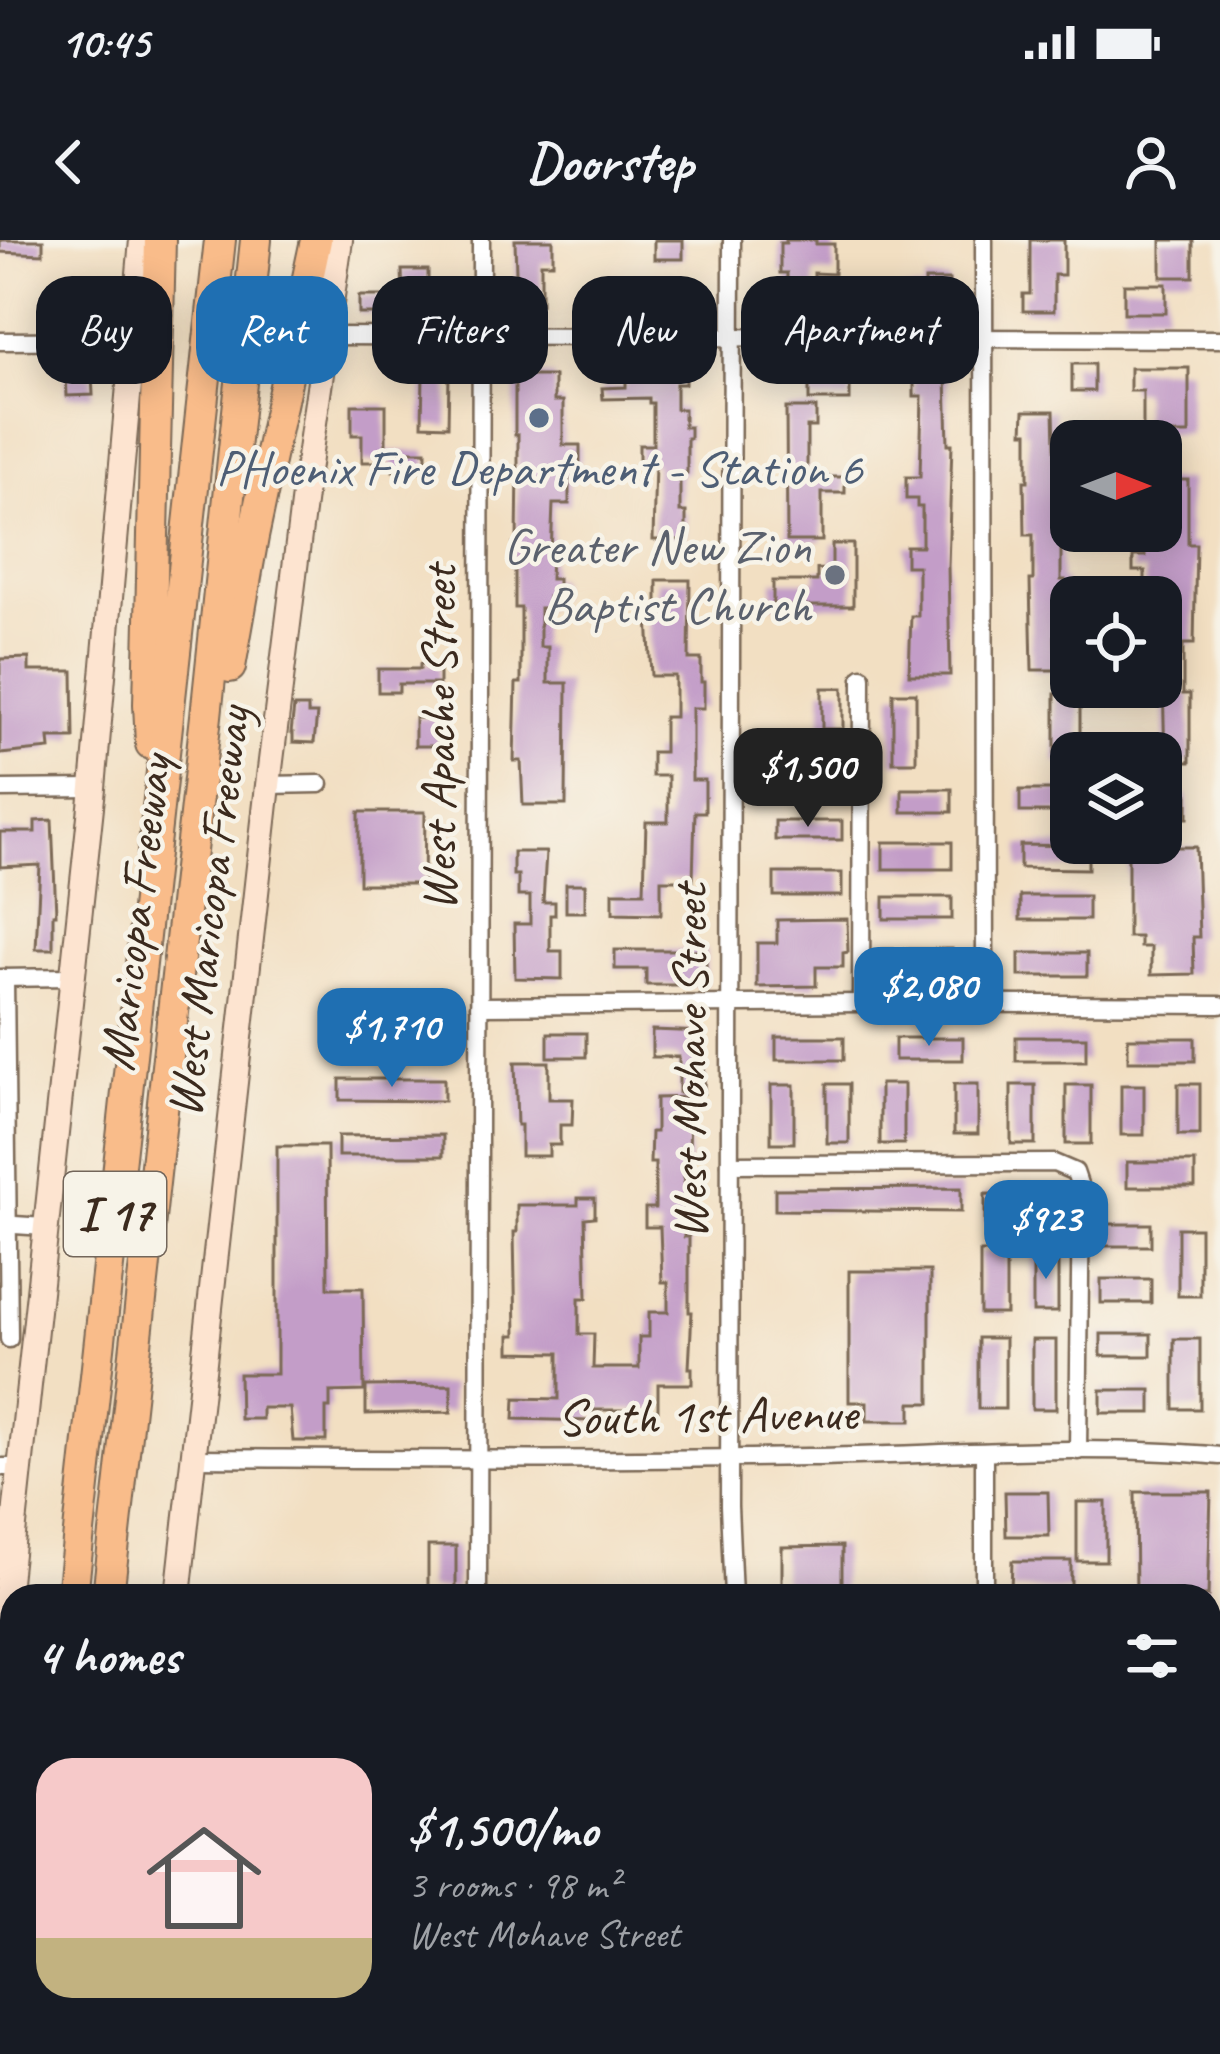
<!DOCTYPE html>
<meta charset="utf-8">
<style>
body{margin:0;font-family:Caveat,sans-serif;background:#242831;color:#f1f3f6;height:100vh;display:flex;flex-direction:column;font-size:45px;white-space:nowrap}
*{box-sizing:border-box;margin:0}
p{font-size:39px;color:#9ea1a6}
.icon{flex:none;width:66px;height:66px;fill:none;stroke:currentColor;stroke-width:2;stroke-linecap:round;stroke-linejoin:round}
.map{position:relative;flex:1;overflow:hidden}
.side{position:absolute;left:0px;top:1344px;width:1221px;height:471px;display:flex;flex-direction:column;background:#171b24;border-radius:36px 36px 0 0;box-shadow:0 6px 30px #0003}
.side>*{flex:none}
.guide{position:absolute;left:36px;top:36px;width:1149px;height:108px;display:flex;gap:24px}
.needle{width:78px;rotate:90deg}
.controls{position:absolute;left:1050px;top:180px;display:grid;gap:24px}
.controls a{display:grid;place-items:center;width:132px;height:132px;border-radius:24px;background:#171b24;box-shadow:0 6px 30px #0003;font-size:60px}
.price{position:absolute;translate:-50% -102px;padding:0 27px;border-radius:24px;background:#1f6fb2;color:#fff;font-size:39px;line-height:78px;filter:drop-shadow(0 3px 6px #0008)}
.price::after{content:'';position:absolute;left:50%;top:72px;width:36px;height:27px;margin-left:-18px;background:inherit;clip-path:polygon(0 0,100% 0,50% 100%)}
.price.on{background:#222;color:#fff}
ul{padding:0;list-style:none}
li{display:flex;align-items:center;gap:36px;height:300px;padding:0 36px}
li span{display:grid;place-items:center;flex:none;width:336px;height:240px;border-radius:36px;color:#555}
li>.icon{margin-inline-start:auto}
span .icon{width:144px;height:144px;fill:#fffc;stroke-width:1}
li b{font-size:51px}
h2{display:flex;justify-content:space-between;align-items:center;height:144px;padding:0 36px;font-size:51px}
.tag{padding:0 42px;border-radius:36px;background:#171b24;box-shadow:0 6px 30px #0003;font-size:42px;line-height:108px}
.tag.on{background:#1f6fb2;color:#fff}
.status{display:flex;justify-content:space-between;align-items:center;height:84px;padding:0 60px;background:#171b24;direction:ltr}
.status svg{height:33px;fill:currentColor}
header{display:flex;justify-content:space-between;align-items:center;height:156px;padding:0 36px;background:#171b24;font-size:54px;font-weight:700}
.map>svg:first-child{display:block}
.building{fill:#c39dc8}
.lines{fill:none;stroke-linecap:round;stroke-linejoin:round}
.street-casing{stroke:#7b6957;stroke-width:21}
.secondary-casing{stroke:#7b6957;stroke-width:28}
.highway-casing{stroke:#7b6957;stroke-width:34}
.street{stroke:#fff;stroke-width:16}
.secondary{stroke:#fde4d0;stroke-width:24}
.highway{stroke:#f9bc8a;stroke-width:30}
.tram{stroke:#3b2a1e;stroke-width:3}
.service-dot{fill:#5c6f8a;stroke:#f7f3e8;stroke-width:4.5}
.worship-dot{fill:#6b7280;stroke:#f7f3e8;stroke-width:4.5}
.labels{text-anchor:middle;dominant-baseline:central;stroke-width:9;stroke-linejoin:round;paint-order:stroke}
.shield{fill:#f7f3e8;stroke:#73665b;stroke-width:3}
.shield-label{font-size:48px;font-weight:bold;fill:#3b2a1e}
.service-label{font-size:51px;fill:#4e5e75;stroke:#f7f3e8}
.worship-label{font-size:51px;fill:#5b616d;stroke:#f7f3e8;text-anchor:end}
.street-label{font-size:51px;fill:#3b2a1e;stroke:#f7f3e8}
</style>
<div class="status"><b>10:45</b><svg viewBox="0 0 49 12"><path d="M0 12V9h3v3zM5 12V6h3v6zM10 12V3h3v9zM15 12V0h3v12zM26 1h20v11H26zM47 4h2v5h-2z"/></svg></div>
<header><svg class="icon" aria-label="back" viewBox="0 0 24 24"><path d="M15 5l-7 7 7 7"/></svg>Doorstep<svg class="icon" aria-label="person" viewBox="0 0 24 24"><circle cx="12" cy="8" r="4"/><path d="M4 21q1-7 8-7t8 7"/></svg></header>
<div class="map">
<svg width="1220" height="1814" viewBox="0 0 1220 1814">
<rect width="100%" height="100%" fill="#f7f3e8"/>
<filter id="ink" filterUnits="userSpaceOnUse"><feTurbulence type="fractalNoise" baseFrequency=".00833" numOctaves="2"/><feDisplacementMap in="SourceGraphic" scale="24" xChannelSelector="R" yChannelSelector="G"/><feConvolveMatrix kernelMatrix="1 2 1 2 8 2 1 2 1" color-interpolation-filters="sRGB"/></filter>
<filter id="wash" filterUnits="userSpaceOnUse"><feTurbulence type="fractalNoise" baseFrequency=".004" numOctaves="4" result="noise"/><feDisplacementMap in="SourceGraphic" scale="48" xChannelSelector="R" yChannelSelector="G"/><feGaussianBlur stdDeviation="2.7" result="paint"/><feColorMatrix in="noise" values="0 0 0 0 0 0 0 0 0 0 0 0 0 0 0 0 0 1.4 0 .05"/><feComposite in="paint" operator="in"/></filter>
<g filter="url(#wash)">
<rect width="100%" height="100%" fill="#f2dfc2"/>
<g id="blocks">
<g class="building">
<path d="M0 0H43V14L0 12Z"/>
<path d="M515 0H553V23H541V64H517Z"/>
<rect x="654" y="0" width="29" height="19"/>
<path d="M786 0H816V4H834V34L814 33V68H787V33H780V3H786Z"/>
<path d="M1030 0H1064V35H1054V71H1023V54H1030Z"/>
<rect x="1161" y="0" width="32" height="37"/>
<path d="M402 30H428V74H359V56H403Z"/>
<path d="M925 40H949V71H901V49H925Z"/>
<rect x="1124" y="44" width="42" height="29"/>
<rect x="1072" y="124" width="22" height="27"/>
<path d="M651 126H685V144H676V169H684V187H690V198H687V233H680V272H686V300H653L655 223H639V205H653V163H649V158L603 159 602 148 626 147V140H651Z"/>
<path d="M1130 128H1189V194H1143V151H1130Z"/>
<path d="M66 135H92L93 155 67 156Z"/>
<path d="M423 135H449L448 186 422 185Z"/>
<path d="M515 136H554V161H563V205H580V223H569V264H553L550 339H558V357H548V368H540V407H548V443H567L566 565H523L521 521H514L516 443H521V368H515V330H513V304H517L518 223V195H515Z"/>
<rect x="809" y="136" width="41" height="24"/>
<path d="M914 138H946L948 204H952L948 326 950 435H909L911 376H918V326H906V306H922V267H917V259H906V237H920L922 156H914Z"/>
<path d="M352 165H386V211H426V231H393V222H362V195H352Z"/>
<path d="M786 168H816V187H807V237H845V253H822V301H787Z"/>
<path d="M1024 171H1054L1056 241H1061V274H1065V295H1061V340H1065V364H1054L1056 430H1032L1030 340H1033V295H1025L1024 241H1028V192H1023Z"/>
<path d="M1161 240H1188V304H1196L1194 404H1183V454H1190V522H1165L1161 357H1145V331H1133V316H1145V304H1162Z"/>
<path d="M832 304H853V366H773V341H817V329L832 330Z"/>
<path d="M657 340H690L689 419H701V442H704V468H692V540H705V572H695L693 640H661V674L613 673V652H644L646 582H668V536H652V512H664V477H675V436H651L648 375H657Z"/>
<path d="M29 418V431H73L74 498H49L50 509 0 514V419Z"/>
<path d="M420 424H439V444H399V452H378V429H420Z"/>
<rect x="822" y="448" width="21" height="41"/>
<rect x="893" y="453" width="23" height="69"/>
<path d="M1055 454H1080V513H1071V522H1055Z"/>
<path d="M294 467H308V474H317L314 503 293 502V493H291Z"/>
<rect x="415" y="478" width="23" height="28"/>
<rect x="773" y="500" width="43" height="23"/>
<rect x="902" y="549" width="50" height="23"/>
<rect x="1020" y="550" width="50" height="22"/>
<rect x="1161" y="555" width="27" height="23"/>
<path d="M359 572H425L424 644H359Z"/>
<path d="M52 580 56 674H53V709H36L40 625 0 627V592H35V581Z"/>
<rect x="775" y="581" width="67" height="19"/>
<rect x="883" y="602" width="69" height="27"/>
<path d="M1020 605 1088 606V629L1020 628Z"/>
<path d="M1128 607H1196L1199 697H1193L1194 734 1151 735V707H1140V697H1128Z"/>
<path d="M513 612H546L543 662H555V675H550V711H562V739L515 738 514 684H530V656H518V635H513Z"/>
<rect x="774" y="633" width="68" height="23"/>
<rect x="566" y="644" width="19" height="28"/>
<rect x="1020" y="656" width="68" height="24"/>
<rect x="884" y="657" width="68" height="22"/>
<path d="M847 679 848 712 843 713V727H816V746L757 747V703H777V680Z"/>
<rect x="883" y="709" width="69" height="26"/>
<path d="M615 710H706V745H646V729H615Z"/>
<rect x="1019" y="713" width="68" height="23"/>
<path d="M652 790 705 792 704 853H679V817H652Z"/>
<rect x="548" y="793" width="38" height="24"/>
<rect x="776" y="797" width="68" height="23"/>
<rect x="1016" y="797" width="70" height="24"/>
<rect x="895" y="798" width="68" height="22"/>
<rect x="1128" y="798" width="67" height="23"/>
<path d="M515 822H549V859H573L572 885H560V905H549V916H521V885H517Z"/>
<path d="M340 839H444V861L340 860Z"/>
<rect x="827" y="844" width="22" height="59"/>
<rect x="880" y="844" width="24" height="60"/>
<rect x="954" y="844" width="24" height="50"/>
<rect x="1178" y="844" width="22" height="51"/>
<rect x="771" y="845" width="23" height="58"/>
<rect x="1011" y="845" width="24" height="59"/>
<rect x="1066" y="845" width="25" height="59"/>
<rect x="1121" y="845" width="23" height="50"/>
<path d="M690 857 689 924 684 923V997H689V1072H692L689 1128H692V1144H658V1170H593L592 1181 514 1179 515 1158 559 1159V1113L510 1112V1095H516L514 992H517V965H578V958H595V977L585 978 587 1058H579V1094H594L593 1128H639V1097H649V1072H668V1042H662L660 987H645V968H655V923H650L651 892H656V858Z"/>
<path d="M443 895V916H338V896Z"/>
<path d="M277 906H327L328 1048H363L364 1151 330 1152V1168H326V1201H293L290 1168H262V1179H240L239 1134H277Z"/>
<rect x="1127" y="922" width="68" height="25"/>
<path d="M961 948V972L775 970V949Z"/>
<path d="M985 954 1057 955V984H985Z"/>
<rect x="1101" y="984" width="50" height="22"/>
<rect x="1178" y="988" width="22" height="68"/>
<rect x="980" y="1012" width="26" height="62"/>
<rect x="1033" y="1012" width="25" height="60"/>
<path d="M849 1031H930V1163H911V1181H867V1162H849Z"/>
<rect x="1101" y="1039" width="50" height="24"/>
<rect x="1101" y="1094" width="50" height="22"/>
<rect x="978" y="1098" width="27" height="71"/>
<rect x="1174" y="1099" width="26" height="70"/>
<rect x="1032" y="1100" width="24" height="69"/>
<path d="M451 1145V1172L366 1174V1146Z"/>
<rect x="1101" y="1150" width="50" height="23"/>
<path d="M1005 1252H1048L1049 1296H1006Z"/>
<path d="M1135 1252H1211L1208 1356H1136Z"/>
<rect x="1077" y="1262" width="29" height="59"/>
<rect x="428" y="1306" width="28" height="43"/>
<path d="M842 1306V1356H782V1307Z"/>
<path d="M1012 1321H1071V1350H1011Z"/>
</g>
</g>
</g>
<g filter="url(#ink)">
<use href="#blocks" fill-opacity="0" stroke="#7b6957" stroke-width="3"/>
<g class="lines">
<defs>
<g id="street">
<path d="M732 0 729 1266 733 1356"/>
<path d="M984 0 985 764"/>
<path d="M326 96 1220 99"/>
<path d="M0 101 133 100"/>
<path d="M268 545 320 544"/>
<path d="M0 549 93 548"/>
<path d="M0 738 71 737"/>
<path d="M5 738 9 1099"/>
<path d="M861 763 862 437"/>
<path d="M479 766 861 763 1220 765"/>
<path d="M730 924 1054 923 1075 932 1081 950 1078 1211"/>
<path d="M0 984 44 987"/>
<path d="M984 1212V1356"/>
<path d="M195 1218C399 1219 604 1221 808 1217 945 1215 1084 1203 1220 1216"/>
<path d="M0 1227H19"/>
<path d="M478 1356 481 0"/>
<path d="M340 1803V1814"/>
</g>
<g id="secondary">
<path d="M178 1356 268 545 306 239 340 0"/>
<path d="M0 1416 93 548 142 0"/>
<path d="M1209 1478H1220"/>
<path d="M0 1486H12"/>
<path d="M1209 1515H1220"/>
<path d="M0 1520H12"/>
<path d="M787 1803V1814"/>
<path d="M127 1814 129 1803"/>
</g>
<g id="highway">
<path d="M230 427 253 297 316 0"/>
<path d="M151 504 149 464 160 0"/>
<path d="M72 1356 220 0"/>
<path d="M108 1356 206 476 256 0"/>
<path d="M24 1814 25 1803"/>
<path d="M58 1814 59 1803"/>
</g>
</defs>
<use href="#street" class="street-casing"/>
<use href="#secondary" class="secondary-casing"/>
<use href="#highway" class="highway-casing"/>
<use href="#street" class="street"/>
<use href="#secondary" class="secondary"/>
<use href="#highway" class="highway"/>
<g class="tram">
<path d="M1209 1504H1220"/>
<path d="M0 1512H12"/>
</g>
</g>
</g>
<circle class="service-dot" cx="539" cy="178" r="12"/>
<circle class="worship-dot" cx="835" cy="335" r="12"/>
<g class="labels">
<rect class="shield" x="64" y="932" width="102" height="84" rx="9"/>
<g class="shield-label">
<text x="115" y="974">I 17</text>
</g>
<g class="service-label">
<text x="539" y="228">PHoenix Fire Department - Station 6</text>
</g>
<g class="worship-label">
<text x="811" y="306">Greater New Zion<tspan x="811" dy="59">Baptist Church</tspan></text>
</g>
<g class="street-label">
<text transform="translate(438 498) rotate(-90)">West Apache Street</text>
<text transform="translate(208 672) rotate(-83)">West Maricopa Freeway</text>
<text transform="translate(135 673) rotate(-83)">Maricopa Freeway</text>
<text transform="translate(689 822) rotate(-90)">West Mohave Street</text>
<text transform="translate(707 1175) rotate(-1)">South 1st Avenue</text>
</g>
</g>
</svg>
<div class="controls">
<a><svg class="needle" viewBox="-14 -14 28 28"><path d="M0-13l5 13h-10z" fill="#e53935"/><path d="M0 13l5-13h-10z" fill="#9ea1a6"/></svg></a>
<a><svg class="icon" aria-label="locate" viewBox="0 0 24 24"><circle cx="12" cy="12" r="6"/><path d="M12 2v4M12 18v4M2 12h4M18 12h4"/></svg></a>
<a><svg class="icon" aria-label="layers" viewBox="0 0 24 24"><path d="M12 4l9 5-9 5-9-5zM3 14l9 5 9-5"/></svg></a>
</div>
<b class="price on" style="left:808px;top:590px">$1,500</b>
<b class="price" style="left:929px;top:809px">$2,080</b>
<b class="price" style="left:392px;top:850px">$1,710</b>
<b class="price" style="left:1046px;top:1042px">$923</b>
<div class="guide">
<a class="tag">Buy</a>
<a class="tag on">Rent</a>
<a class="tag">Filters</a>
<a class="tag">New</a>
<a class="tag">Apartment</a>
</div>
<section class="side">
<h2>4 homes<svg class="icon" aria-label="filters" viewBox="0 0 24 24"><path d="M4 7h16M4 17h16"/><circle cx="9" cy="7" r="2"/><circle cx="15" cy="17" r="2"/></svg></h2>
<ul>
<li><span style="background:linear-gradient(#f6c9c9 75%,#c2b280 0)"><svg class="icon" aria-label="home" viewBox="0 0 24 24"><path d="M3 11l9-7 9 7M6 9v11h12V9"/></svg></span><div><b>$1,500/mo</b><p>3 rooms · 98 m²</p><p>West Mohave Street</p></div></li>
</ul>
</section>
</div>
